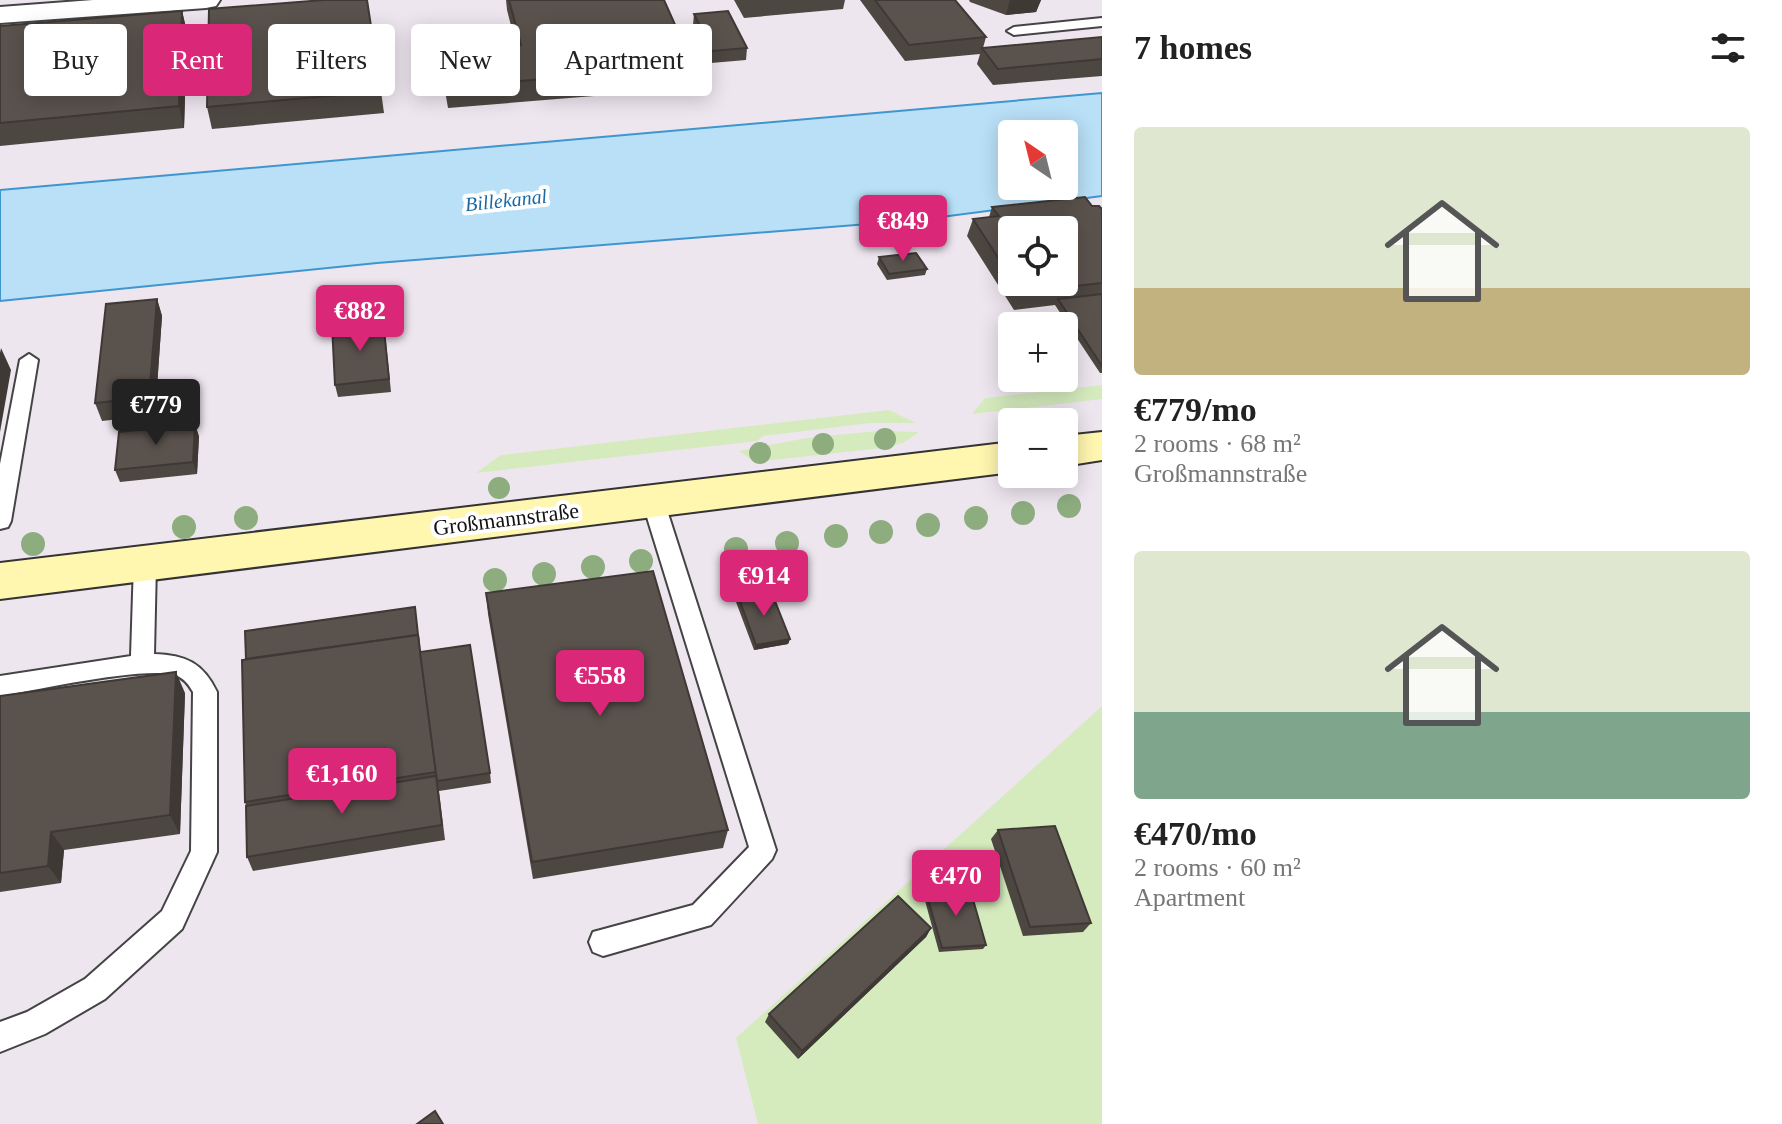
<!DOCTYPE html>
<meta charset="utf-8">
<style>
body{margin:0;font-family:"Times New Roman",serif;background:#f2f2f2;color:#222;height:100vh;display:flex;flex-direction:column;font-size:30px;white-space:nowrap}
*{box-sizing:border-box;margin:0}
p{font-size:26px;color:#767676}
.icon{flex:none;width:44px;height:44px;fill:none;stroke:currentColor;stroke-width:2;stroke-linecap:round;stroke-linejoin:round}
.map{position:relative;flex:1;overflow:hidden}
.panel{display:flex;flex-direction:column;background:#fff;width:680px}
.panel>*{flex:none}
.banner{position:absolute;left:24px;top:24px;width:760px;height:72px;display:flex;gap:16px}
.needle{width:52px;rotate:325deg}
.fabs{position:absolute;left:998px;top:120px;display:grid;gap:16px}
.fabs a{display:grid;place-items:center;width:80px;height:80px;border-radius:8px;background:#fff;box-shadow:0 4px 20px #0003;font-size:40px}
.price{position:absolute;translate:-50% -68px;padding:0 18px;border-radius:8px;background:#db2777;color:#fff;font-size:26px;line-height:52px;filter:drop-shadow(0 2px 4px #0008)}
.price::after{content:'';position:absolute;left:50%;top:48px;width:24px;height:18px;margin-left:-12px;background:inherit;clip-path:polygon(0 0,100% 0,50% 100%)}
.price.current{background:#222;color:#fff}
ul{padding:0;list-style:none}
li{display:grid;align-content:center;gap:16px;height:424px;padding:0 32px}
li span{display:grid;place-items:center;height:248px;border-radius:8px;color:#555}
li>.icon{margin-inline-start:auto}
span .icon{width:144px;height:144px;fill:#fffc;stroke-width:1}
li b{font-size:34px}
h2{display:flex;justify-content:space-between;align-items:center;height:96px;padding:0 32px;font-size:34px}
.pill{padding:0 28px;border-radius:8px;background:#fff;box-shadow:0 4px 20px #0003;font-size:28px;line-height:72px}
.pill.current{background:#db2777;color:#fff}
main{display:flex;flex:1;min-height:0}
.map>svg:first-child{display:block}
.industrial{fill:#eee6ef;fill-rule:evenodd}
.green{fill:#d5ebbd}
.water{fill:#b9e0f7;stroke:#3f96cf;stroke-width:2;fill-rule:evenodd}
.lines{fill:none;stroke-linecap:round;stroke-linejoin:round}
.lane-casing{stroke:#444;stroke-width:4}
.street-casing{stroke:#444;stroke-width:4}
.secondary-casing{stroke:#333;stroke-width:4}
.lane{fill:#fff;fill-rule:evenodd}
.street{fill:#fff;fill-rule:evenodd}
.secondary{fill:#fff6b0;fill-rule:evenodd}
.tree{fill:#8dad7f}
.wall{fill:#4d4742;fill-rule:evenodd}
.shaded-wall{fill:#3f3936}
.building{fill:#5a524d;stroke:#3f3936;stroke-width:2}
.labels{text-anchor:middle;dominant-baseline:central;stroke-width:8;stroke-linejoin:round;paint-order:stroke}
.far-water-label{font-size:20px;font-style:italic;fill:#1768a6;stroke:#fff}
.street-label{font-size:22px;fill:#111;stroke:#fff}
</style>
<main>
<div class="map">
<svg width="1102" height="1124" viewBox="0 0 1102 1124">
<rect width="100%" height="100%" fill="#fffdf5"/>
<g class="industrial">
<path d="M0 0H1102V93L0 190Z"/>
<path d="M1102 196V1124H0V301L377 263 918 220ZM1012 230H1064V282H1012ZM1012 326H1064V378H1012ZM1012 422H1064V474H1012Z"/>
</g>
<g class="green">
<path d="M1102 385V399L972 414 985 398Z"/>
<path d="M889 410 916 423H871L763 436 757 441 476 473 501 455Z"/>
<path d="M877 431 919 432 903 443 882 448 755 462 739 451 807 438Z"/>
<path d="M1102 706V1124H758L736 1038Z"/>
</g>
<path class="water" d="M1102 93V196L918 220 377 263 0 301V190ZM1012 134H1064V186H1012Z"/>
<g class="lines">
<defs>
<g id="lane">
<path d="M1102 18V26L1014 35 1007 31 1014 27Z"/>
<path d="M29 354 38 360 11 521 8 527 0 529V464L20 360Z"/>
<path d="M653 493 660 495 664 501 776 850 772 859 711 925 603 956 593 952 589 942 593 932 693 905 749 847 642 501 646 495Z"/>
<path d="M145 554 153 557 156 563 154 654C186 655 203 663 217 692V852L182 929 105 999 45 1034 0 1052V1022L27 1012 85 979 162 911 191 851 193 692C189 685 184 678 175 675 144 666 37 690 0 696V676L131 656 134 563 137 557Z"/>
</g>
<path id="street" d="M93 0H220L216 6 206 8 0 23V7Z"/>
<g id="secondary">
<path d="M1102 432V460L1064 466V436Z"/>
<path d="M1012 442V472L0 599V563Z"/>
</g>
</defs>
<use href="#lane" class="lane-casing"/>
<use href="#street" class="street-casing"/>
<use href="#secondary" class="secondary-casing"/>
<use href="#lane" class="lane"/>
<use href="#street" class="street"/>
<use href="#secondary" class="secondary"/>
</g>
<g class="tree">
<circle cx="885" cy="439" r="11"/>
<circle cx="823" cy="444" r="11"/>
<circle cx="760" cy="453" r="11"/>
<circle cx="499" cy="488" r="11"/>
<circle cx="1069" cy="506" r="12"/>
<circle cx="1023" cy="513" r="12"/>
<circle cx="246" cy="518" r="12"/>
<circle cx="976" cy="518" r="12"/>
<circle cx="928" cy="525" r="12"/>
<circle cx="184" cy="527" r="12"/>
<circle cx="881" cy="532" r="12"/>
<circle cx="836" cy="536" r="12"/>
<circle cx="787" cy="543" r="12"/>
<circle cx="33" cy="544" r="12"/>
<circle cx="736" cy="549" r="12"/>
<circle cx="641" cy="561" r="12"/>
<circle cx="593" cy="567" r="12"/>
<circle cx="544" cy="574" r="12"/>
<circle cx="495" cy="580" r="12"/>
</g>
<g class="wall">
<path d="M506 0H664L694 67 692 88 448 108 442 73 440 51 516 45 507 10Z"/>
<path d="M734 0H845L843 9 744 18Z"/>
<path d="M860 0H955L986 37 983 48 1102 37V76L993 85 977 64 980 54 905 61Z"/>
<path d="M969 0H1041L1036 12 1006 15 970 2Z"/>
<path d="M182 11 187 32 184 128 0 146V26Z"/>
<path d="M694 14 747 48 746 60 711 63 693 25Z"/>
<path d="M381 91 384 113 212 129 207 107Z"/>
<path d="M1092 206 1102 209V373H1100L1055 305 1014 310 967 236 973 219 989 217 992 207ZM1012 230 1064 282H1012Z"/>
<path d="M879 257 927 269 925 275 887 280 877 264Z"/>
<path d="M157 299 162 316 155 415 102 421 95 403Z"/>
<path d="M385 332 391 392 338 397 335 385Z"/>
<path d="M199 436 197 474 120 482 115 470Z"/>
<path d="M486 593 728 830 723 848 533 879 488 614Z"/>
<path d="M738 596 790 639 788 644 754 650 736 602Z"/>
<path d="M420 652 490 773 491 783 439 791 445 840 253 871 247 857 246 806 245 802Z"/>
<path d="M185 693 180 834 64 850 61 883 0 892V696Z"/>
<path d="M998 830 1091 923 1083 932 1023 936 991 839Z"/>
<path d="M926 892 986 945 983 949 939 952 924 897Z"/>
<path d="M931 928 926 937 798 1059 765 1022 769 1014Z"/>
</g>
<g class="shaded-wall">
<path d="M1010 0H1041L1036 12 1006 15Z"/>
<path d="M182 11 187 32 184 128 179 106Z"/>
<path d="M157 299 162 316 155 415 149 397Z"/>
<path d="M1 348 11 370 0 432V353Z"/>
<path d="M195 424 199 436 197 474 193 462Z"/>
<path d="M790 639 788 644 754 650 756 645Z"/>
<path d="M176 672 185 693 180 834 170 815Z"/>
<path d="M51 832 64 850 61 883 48 866Z"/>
<path d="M931 928 926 937 798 1059 802 1051Z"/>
</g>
<g class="building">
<path d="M324 0H367L381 91 207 107 209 9Z"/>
<path d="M509 0H664L694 67 447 87 440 51 521 45Z"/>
<path d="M875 0H955L986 37 909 45Z"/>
<path d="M182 11 179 106 0 123V26Z"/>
<path d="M728 11 747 48 712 51 694 14Z"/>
<path d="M1102 37V59L998 69 982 48Z"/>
<path d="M1085 197 1092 206H1099L1102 209V283L1021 292 1014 282H1064V230H1012V279L973 219 999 216 992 207Z"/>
<path d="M916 253 927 269 889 274 879 257Z"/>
<path d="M1102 294V366L1058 299Z"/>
<path d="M157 299 149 397 95 403 106 304Z"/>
<path d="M383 320 389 379 335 385 332 325Z"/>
<path d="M195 424 193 462 115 470 119 432Z"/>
<path d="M653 571 728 830 532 862 486 593Z"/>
<path d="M771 591 790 639 756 645 738 596Z"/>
<path d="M415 607 419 644 418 635 246 659 245 631Z"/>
<path d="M418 635 436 772 245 802 242 660Z"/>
<path d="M470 645 490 773 437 781 420 652Z"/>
<path d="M176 672 170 815 51 832 48 866 0 873V696Z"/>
<path d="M436 776 442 825 247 857 246 806Z"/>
<path d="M1055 826 1091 923 1030 927 998 830Z"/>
<path d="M970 889 986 945 942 948 926 892Z"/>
<path d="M898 896 931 928 802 1051 769 1014Z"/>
<path d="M435 1111 443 1124H417Z"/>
</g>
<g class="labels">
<g class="far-water-label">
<text transform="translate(506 200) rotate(-6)">Billekanal</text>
</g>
<g class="street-label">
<text transform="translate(506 519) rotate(-7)">Großmannstraße</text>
</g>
</g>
</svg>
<div class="fabs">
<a><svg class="needle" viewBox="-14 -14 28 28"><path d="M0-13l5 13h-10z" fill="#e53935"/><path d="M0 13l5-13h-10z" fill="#767676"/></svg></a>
<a><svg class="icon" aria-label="locate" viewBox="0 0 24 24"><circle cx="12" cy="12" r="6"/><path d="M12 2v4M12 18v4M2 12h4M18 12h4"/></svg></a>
<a>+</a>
<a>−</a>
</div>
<b class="price" style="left:903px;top:263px">€849</b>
<b class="price" style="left:360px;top:353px">€882</b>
<b class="price current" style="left:156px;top:447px">€779</b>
<b class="price" style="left:764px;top:618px">€914</b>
<b class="price" style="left:600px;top:718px">€558</b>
<b class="price" style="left:342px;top:816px">€1,160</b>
<b class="price" style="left:956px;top:918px">€470</b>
<div class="banner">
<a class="pill">Buy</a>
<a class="pill current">Rent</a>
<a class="pill">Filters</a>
<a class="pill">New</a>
<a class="pill">Apartment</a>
</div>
</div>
<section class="panel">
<h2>7 homes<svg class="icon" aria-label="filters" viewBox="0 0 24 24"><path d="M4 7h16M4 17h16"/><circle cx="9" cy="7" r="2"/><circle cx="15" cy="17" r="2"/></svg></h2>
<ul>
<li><span style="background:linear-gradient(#dfe7d0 65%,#c2b280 0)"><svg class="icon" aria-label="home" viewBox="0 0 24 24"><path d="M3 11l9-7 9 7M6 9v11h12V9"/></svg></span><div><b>€779/mo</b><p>2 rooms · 68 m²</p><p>Großmannstraße</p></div></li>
<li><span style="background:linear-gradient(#dfe7d0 65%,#7fa58c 0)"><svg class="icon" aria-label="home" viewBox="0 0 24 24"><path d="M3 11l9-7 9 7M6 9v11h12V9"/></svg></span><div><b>€470/mo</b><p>2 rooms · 60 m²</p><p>Apartment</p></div></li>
</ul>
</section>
</main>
